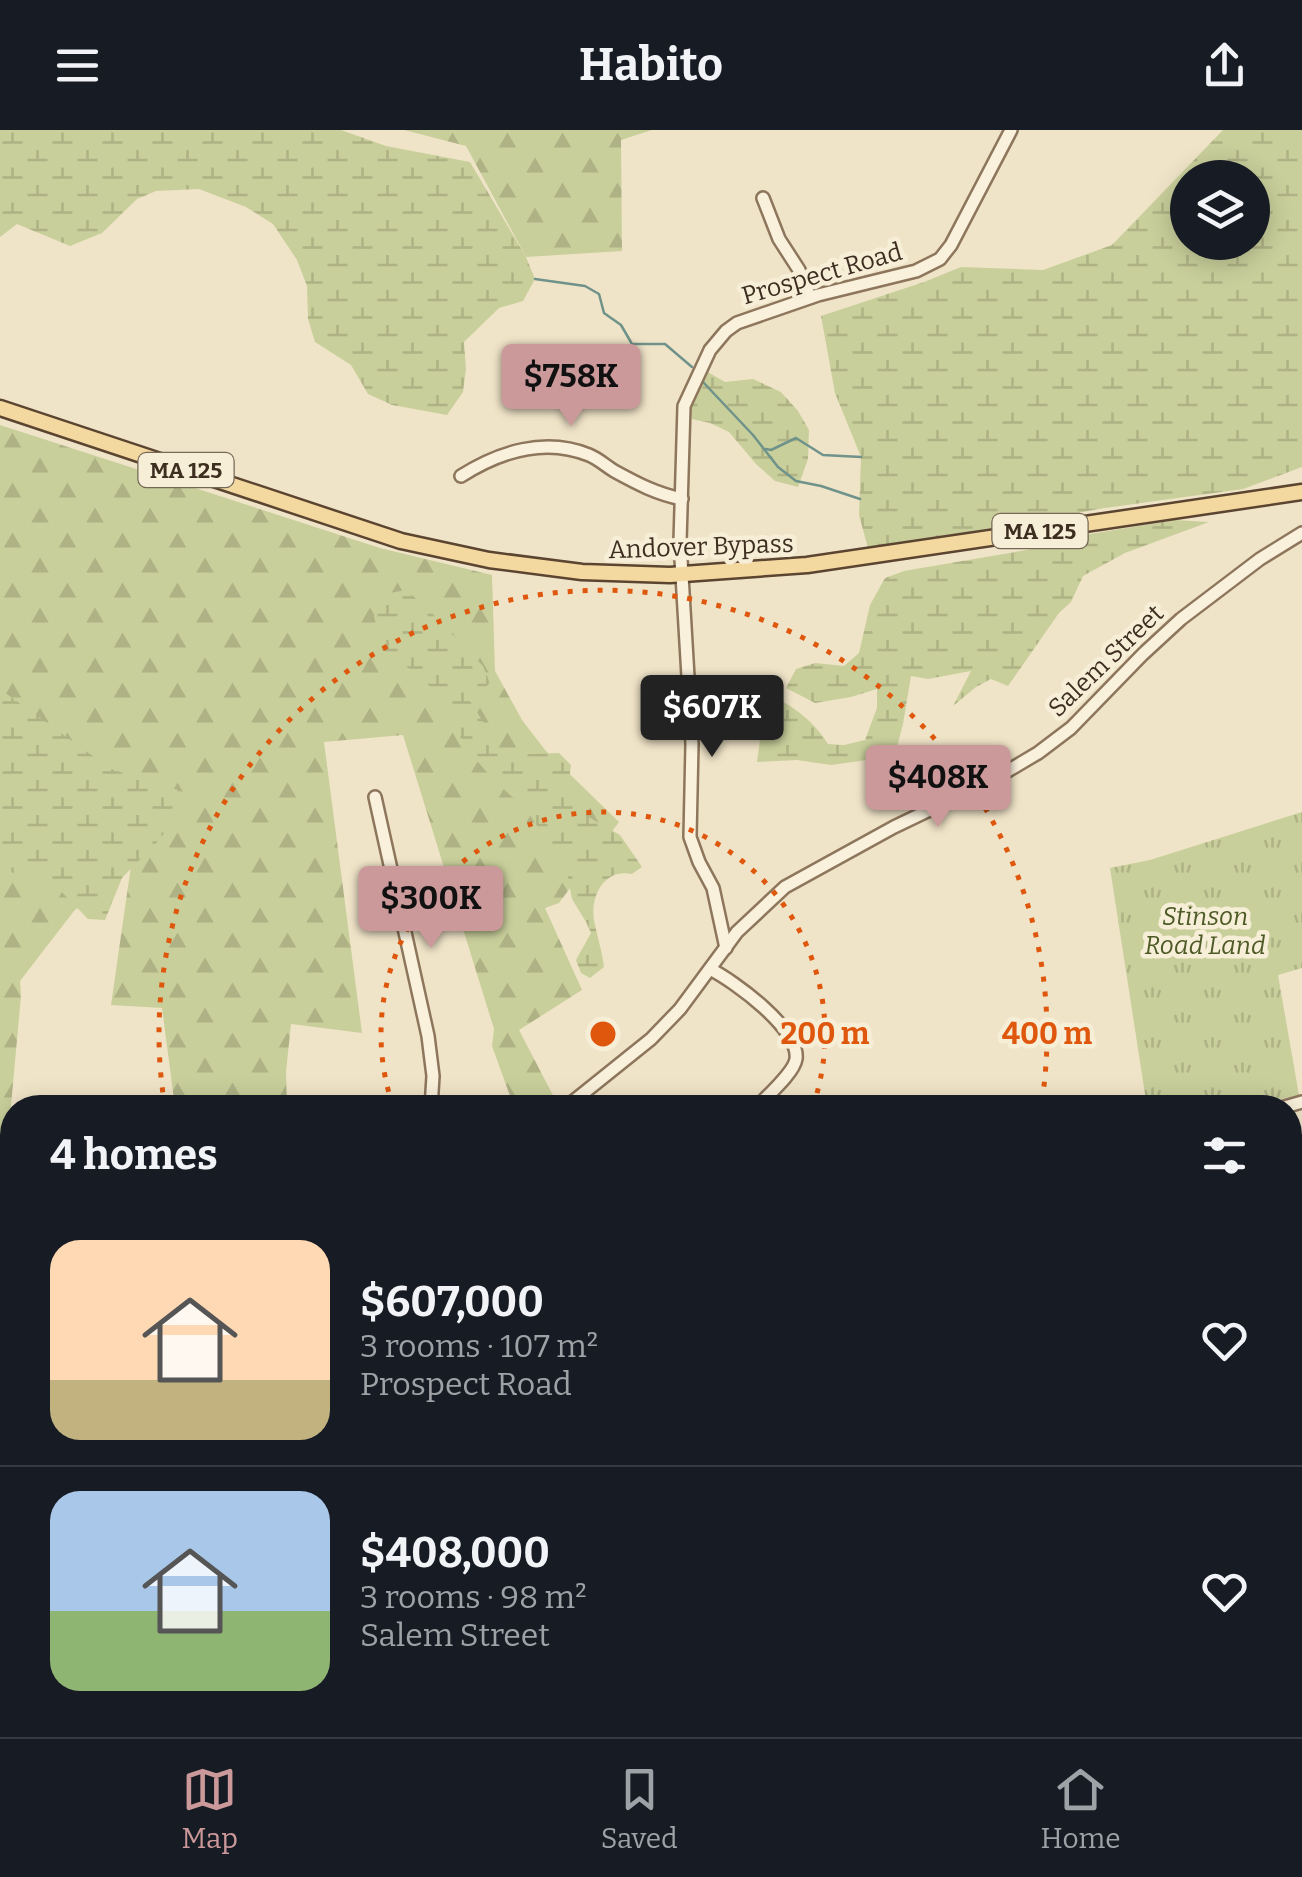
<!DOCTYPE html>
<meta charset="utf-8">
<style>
body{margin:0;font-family:Bitter,serif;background:#242831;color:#f1f3f6;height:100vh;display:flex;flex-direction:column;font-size:38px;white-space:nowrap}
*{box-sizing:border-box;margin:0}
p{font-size:32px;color:#9ea1a6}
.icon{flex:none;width:55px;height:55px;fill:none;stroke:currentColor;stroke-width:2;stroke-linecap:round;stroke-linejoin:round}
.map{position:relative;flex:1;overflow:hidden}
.details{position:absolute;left:0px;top:965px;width:1302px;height:642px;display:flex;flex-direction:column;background:#171b24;border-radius:40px 40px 0 0;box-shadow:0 5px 25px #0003}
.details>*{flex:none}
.buttons{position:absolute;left:1170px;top:30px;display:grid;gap:20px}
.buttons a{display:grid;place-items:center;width:100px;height:100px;border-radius:50%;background:#171b24;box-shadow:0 5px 25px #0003;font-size:50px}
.price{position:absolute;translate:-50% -85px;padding:0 22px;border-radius:10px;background:#cc999b;color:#111;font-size:32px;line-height:65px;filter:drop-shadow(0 2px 5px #0008)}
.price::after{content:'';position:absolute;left:50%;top:60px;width:30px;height:22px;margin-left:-15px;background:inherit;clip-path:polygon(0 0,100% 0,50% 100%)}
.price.on{background:#222;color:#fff}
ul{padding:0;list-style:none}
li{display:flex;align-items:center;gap:30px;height:250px;padding:0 50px}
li+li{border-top:2px solid #363941}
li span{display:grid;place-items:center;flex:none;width:280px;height:200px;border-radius:30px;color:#555}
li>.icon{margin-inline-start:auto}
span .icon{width:120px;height:120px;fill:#fffc;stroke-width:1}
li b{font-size:42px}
h2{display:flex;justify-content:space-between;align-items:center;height:120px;padding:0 50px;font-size:42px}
header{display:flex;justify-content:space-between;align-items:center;height:130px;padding:0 50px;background:#171b24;font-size:45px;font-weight:700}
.tabs{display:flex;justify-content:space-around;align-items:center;height:140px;border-top:2px solid #363941;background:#171b24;font-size:28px;color:#9ea1a6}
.tabs a{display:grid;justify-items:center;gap:5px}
.tabs .on{color:#cc999b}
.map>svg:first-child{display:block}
.grass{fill:url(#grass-tufts)}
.forest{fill:url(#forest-firs)}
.wetland{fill:url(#wetland-marsh);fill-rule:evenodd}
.garden{fill:#c9cf9b}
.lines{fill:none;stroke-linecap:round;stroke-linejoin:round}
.stream{stroke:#6f938a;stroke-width:2.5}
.minor-casing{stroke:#8d765c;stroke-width:16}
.major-casing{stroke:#5b4430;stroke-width:19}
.minor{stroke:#faf1dc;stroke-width:11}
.major{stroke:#f3d9a0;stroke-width:14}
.ring{fill:none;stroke:#df570d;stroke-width:5;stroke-dasharray:5 10}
.labels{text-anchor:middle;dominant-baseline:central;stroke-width:9;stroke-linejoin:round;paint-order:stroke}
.shield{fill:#f7eed8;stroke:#756857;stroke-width:2.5}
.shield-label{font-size:22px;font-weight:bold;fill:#3d2e20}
.street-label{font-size:25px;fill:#3d2e20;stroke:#f7eed8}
.park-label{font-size:25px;font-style:italic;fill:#4d5a26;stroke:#f7eed8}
.centre{fill:#df570d;stroke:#f7eed8;stroke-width:5}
.ring-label{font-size:30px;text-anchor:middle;font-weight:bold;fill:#df570d;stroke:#f7eed8;stroke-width:9;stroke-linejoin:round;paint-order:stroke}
</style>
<header><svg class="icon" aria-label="menu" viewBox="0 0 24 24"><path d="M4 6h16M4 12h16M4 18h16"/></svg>Habito<svg class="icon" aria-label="share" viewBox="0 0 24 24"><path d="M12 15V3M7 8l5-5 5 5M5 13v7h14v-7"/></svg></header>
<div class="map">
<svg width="1302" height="1607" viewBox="0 0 1302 1607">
<defs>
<pattern id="grass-tufts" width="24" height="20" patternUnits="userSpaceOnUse" patternTransform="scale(2.5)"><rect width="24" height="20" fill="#c9cf9b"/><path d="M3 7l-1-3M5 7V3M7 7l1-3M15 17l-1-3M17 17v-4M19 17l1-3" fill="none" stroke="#aeb285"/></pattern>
<pattern id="forest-firs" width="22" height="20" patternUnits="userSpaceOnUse" patternTransform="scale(2.5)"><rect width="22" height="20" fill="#c9cf9b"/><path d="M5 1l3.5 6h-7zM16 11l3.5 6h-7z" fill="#aeb285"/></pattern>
<pattern id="wetland-marsh" width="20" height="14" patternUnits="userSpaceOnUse" patternTransform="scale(2.5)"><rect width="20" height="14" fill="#c9cf9b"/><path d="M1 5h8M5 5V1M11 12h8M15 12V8" fill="none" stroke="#aeb285"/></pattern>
</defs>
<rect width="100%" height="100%" fill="#f0e4c8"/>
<g class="grass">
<path d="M1302 682V838L1278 845 1299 965 1243 977H1147L1110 738 1150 730Z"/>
<path d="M124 1595H225V1607H107L106 1601Z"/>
</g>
<g class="forest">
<path d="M404 0H652L621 10 622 121 526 127 466 16Z"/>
<path d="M0 295 380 418 492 445 495 541 522 590 546 621 619 692 559 773 545 778 582 860 519 900 558 975 555 977H514L492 916 494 899 403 605 324 612 362 903 291 894 286 942 287 977H175L162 878 111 875 132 729 74 781 20 851 21 866 2 1074H0Z"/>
<path d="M12 1074V1225L0 1221V1080Z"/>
<path d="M458 1595H654V1607H457Z"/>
</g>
<g class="wetland">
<path d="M0 0H341L386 16 470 32 526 127 535 149 523 171 499 178 464 212 466 239 463 262 447 285 392 275 368 264 351 235 315 212 308 189 307 156 297 130 273 94 246 77 199 59 156 61 137 69 102 103 70 116 17 94 0 107Z"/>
<path d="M1223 0H1302V337L1243 359 1098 379 997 399 868 418 859 385 861 327 835 263 821 186 924 152 961 137 1043 140 1112 115ZM1188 48H1252V112H1188Z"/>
<path d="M706 241 725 252 753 249 781 262 798 281 809 300 808 329 798 357 775 351 756 334 729 302 710 293 692 289 690 273Z"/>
<path d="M1175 390 1209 392 1125 423 1083 446 1071 472 1059 483 1008 556 991 549 976 557 953 576 971 541 928 549 911 546 903 594 897 617 867 630 831 635 797 630 757 632 762 595 782 571C801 582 816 595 828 614L844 615 865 610 877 578V559L851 567 815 573 786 558 796 539 815 533 844 536 859 523 870 475 885 448 904 441 1032 419 1090 404Z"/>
<path d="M406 460 427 478 483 536 490 553 470 571 490 603 495 621 507 625 559 623 571 635 568 659 580 682 620 705 642 737 632 744C605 738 590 765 594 790 597 806 602 820 604 837L590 848 581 843 576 830 591 803 586 792 572 769 566 738 527 681 491 647 471 624 456 600 454 577 410 539 382 520 374 486 390 463Z"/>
<path d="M0 542 4 562 111 639 194 665 158 711 122 748 105 790 88 789 52 752 27 748 0 738Z"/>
</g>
<path class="garden" d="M0 1221 12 1225V1364L4 1361 6 1352 0 1344Z"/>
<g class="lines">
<g class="stream">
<path d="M535 149 585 156 599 164 604 183 621 195 632 214H665L692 237"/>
<path d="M703 252 753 305 778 337 796 351 821 356 860 369"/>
<path d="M766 319 771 320 796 308 823 325 861 327"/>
</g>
<defs>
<g id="minor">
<path d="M763 68 779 109 799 140 810 167"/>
<path d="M461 346C499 322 545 307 589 325 599 329 607 337 616 342 638 354 657 364 682 369"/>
<path d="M375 667 428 906 433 946 431 978"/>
<path d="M726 818 713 758 699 732 690 707 692 614 680 412 684 276 710 220 726 201 737 193 818 165 916 141 940 129 951 115 1011 0"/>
<path d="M710 839C734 851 800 899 796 929 794 943 767 966 756 978"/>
<path d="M565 978 651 909 680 879 737 802 785 757 894 697 994 649 1038 623 1071 598 1143 524 1181 489 1260 429 1302 403"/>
<path d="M1281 978 1302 972"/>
<path d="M0 1081 12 1075"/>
<path d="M1290 1205 1302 1206"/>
<path d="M0 1425 12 1431"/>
<path d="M95 1595 97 1607"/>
<path d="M1048 1595 1049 1607"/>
</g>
<path id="major" d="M0 278 401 411 489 430 582 442 670 445 807 435 1302 362"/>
</defs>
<use href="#minor" class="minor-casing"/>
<use href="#major" class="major-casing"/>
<use href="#minor" class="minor"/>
<use href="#major" class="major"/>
</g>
<g class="ring">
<path d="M393 976A222 222 0 1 1 813 976"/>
<path d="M165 977A444 444 0 1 1 1041 977"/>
</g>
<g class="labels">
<g class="shield">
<rect x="138.5" y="323" width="95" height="34" rx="8"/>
<rect x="992.5" y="384" width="95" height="34" rx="8"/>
</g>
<g class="shield-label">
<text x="186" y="340">MA 125</text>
<text x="1040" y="401">MA 125</text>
</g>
<g class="street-label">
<text transform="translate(822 144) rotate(-16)">Prospect Road</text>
<text transform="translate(701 417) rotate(-2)">Andover Bypass</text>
<text transform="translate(1106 531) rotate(-44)">Salem Street</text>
</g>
<g class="park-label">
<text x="1205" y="787">Stinson<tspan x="1205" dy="29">Road Land</tspan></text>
</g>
</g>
<circle cx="603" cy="904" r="15" class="centre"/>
<g class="ring-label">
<text x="825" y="914">200 m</text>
<text x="1047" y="914">400 m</text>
</g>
</svg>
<div class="buttons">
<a><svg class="icon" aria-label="layers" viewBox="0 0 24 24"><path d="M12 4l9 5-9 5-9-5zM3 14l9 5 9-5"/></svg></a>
</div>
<b class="price" style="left:571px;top:299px">$758K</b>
<b class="price on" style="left:712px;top:630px">$607K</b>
<b class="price" style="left:938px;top:700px">$408K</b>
<b class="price" style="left:431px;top:821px">$300K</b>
<section class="details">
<h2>4 homes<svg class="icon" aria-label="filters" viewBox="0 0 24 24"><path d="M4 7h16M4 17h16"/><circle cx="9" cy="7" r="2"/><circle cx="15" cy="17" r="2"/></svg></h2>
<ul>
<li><span style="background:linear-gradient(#ffd9b3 70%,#c2b280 0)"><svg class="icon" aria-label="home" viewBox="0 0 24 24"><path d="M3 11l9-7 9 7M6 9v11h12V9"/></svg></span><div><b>$607,000</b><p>3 rooms · 107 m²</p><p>Prospect Road</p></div><svg class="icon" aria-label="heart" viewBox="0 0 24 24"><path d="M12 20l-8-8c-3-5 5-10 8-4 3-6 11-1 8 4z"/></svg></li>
<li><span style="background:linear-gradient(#a9c7e8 60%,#8fb573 0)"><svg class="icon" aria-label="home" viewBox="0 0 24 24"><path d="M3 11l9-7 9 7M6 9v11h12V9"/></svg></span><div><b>$408,000</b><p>3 rooms · 98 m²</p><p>Salem Street</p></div><svg class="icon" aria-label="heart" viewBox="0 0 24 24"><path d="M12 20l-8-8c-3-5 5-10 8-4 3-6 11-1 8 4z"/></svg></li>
</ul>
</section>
</div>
<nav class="tabs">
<a class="on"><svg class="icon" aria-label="map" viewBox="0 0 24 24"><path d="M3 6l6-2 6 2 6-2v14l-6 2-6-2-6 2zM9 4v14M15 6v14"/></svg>Map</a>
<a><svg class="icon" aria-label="saved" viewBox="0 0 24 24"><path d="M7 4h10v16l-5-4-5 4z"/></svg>Saved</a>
<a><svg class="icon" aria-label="home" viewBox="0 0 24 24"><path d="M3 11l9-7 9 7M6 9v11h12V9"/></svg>Home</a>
</nav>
